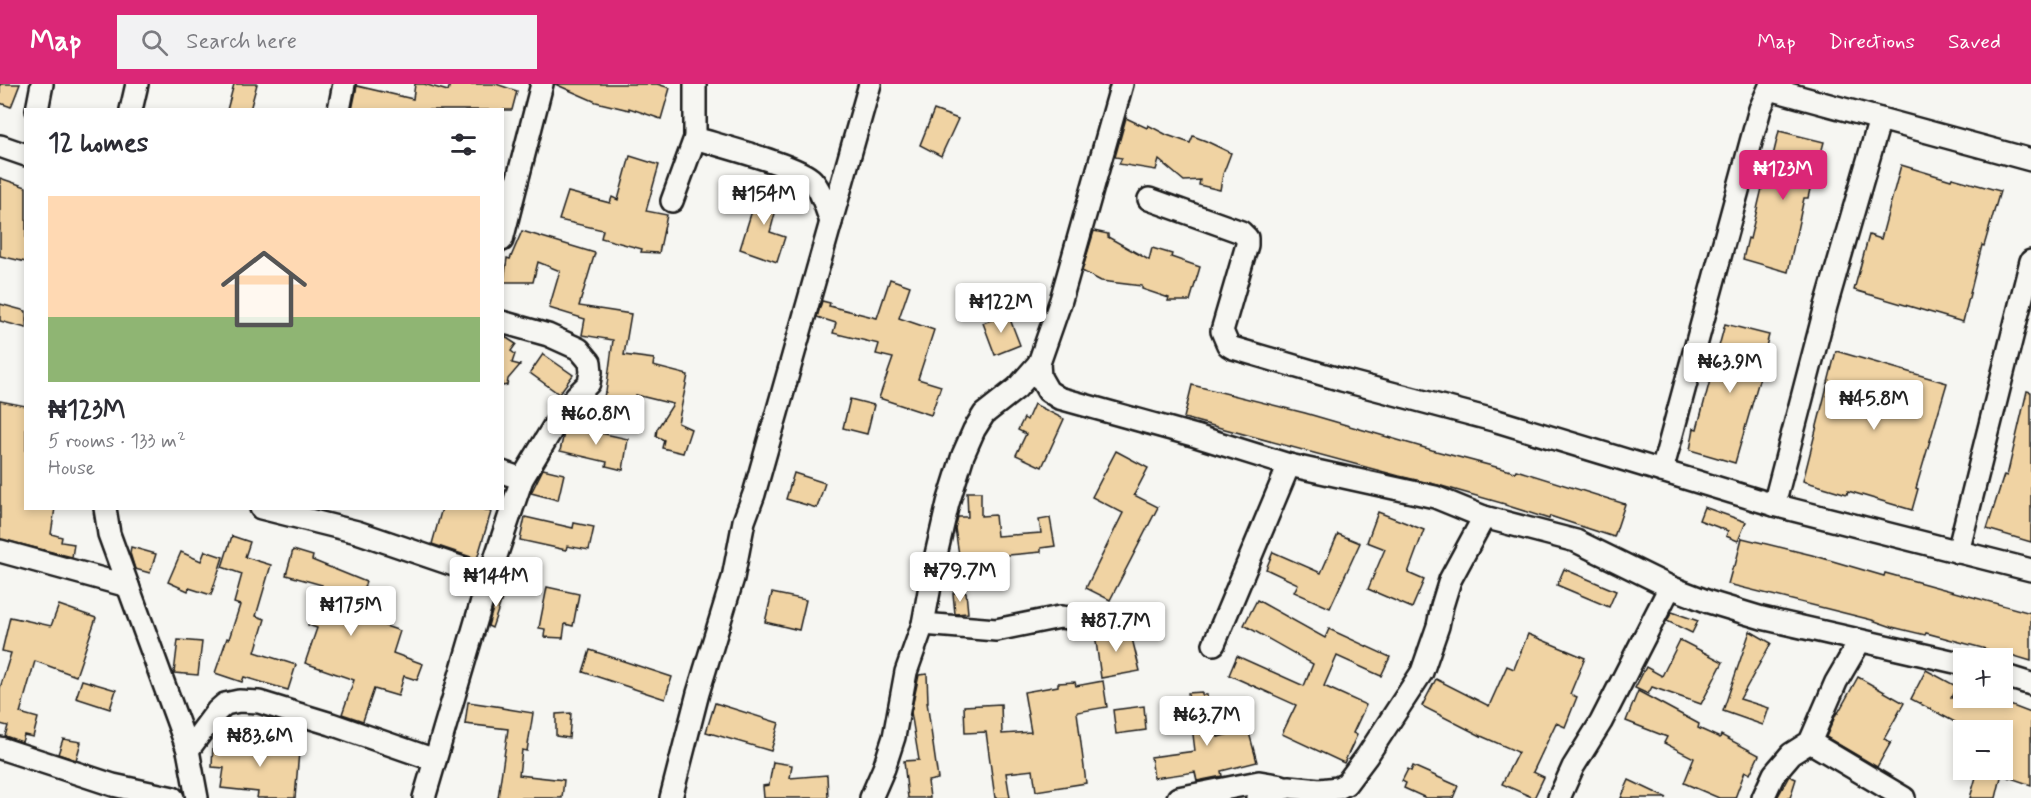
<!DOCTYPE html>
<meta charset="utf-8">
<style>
body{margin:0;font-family:Mynerve,sans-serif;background:#f2f2f3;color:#2b2b33;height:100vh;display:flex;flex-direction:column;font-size:22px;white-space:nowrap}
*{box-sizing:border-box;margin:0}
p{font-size:20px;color:#7c7c81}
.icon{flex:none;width:33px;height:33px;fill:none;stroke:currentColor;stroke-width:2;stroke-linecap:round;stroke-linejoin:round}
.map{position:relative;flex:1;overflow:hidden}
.drawer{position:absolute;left:24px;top:24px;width:480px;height:402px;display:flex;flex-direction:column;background:#fff;border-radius:0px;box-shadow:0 3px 9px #0003}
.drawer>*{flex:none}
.controls{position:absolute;left:1953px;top:564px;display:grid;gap:12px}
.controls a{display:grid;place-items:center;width:60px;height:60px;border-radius:0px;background:#fff;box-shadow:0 3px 9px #0003;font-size:30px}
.price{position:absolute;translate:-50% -51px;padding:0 14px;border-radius:6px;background:#fff;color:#222;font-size:20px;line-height:39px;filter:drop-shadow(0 2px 3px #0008)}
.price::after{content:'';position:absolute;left:50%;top:36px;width:18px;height:14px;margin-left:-9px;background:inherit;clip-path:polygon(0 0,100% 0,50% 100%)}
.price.active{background:#db2777;color:#fff}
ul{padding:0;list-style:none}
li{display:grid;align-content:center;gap:12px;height:318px;padding:0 24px}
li+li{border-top:2px solid #e1e1e2}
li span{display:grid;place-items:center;height:186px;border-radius:0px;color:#555}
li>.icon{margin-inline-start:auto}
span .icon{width:108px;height:108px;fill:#fffc;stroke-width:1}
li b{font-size:26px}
h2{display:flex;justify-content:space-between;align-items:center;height:72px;padding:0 24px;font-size:26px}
header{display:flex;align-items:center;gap:36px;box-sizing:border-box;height:84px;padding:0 30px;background:#db2777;color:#fff}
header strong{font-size:28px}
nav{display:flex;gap:33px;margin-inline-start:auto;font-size:21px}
.search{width:420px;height:54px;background:#f2f2f3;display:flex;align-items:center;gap:15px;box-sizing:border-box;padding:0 21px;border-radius:0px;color:#7c7c81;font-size:22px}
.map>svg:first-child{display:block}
.building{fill:#f0d3a3;stroke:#1c1c1c;stroke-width:1.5}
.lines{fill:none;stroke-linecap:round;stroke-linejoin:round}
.minor-casing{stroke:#1c1c1c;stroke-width:26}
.minor{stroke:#f6f6f2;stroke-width:21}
</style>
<header>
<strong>Map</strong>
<div class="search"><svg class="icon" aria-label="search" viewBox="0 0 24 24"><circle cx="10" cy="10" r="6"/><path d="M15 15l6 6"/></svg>Search here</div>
<nav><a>Map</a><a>Directions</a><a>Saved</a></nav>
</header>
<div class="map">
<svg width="2031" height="714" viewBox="0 0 2031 714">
<rect width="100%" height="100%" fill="#f6f6f2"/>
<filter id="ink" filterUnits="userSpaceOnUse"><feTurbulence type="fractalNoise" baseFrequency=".0167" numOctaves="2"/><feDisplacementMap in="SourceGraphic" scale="12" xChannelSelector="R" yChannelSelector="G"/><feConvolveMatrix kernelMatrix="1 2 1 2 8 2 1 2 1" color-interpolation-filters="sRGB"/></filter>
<g filter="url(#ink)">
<g class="building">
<path d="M0 0H20L11 23 0 19Z"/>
<path d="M234 0H257L250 26H227Z"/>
<path d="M415 0H424L448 7 450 0H496L517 7 512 26H352L357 2 413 15Z"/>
<path d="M555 0H657L670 4 661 35 629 24V26L596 18Z"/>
<path d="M934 26 958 35 941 72 920 61Z"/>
<path d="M1126 34 1147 44 1148 41 1167 51 1190 59 1193 52 1206 57 1231 69 1223 90 1220 106 1199 101 1200 96 1184 97 1159 76 1156 86 1119 80 1122 74 1115 73Z"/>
<path d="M1779 47 1824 58 1817 84 1815 83 1808 114H1804L1788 188 1743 175 1748 154 1750 155 1767 83 1770 84Z"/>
<path d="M630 72 659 81 646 127 667 131 659 169 641 168 642 165 601 154 603 146 559 136 568 108 610 119 612 113 618 116Z"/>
<path d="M1901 81 1951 96 1952 94 2000 107 1984 162 1982 161 1963 238 1854 206 1869 151 1881 155Z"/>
<path d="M0 94 26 103V178L0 172Z"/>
<path d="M760 101 781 107 770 148 785 153 777 178 740 165Z"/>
<path d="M522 147 595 169 579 222 631 230 624 271 654 275 653 282 688 291 678 339 691 345 683 369 662 364 664 356 656 352 657 345 673 320 636 311 632 338 630 337V341L601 328 605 308H606L613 256 582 251 585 235 549 224 560 187 538 178 533 198H504L507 174 510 175Z"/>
<path d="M1094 147 1108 150V153L1149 176 1152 164 1172 170 1171 173 1200 183 1190 217H1168L1169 214 1142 205V202L1101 197 1082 187Z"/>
<path d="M890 195 910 202 899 234 934 246 918 295 941 302 931 331 879 314 893 274 876 270 879 260 833 249 836 239 817 233 822 217 830 219 829 222 877 234Z"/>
<path d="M0 220 26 227V244L0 237Z"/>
<path d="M1008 230 1020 261 995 271 983 239Z"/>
<path d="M1725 240 1769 251 1760 285 1762 286 1735 379 1690 366 1694 344 1697 345Z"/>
<path d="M502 251 516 260 511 267 515 270 512 279 520 281 508 295 507 301 502 302Z"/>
<path d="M1836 267 1947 299 1916 404 1918 405 1912 426 1848 407 1847 410 1803 397Z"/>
<path d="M543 270 573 291 559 310 530 289Z"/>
<path d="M1192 301 1305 329 1432 366 1515 388 1516 386 1625 420 1614 453 1550 432 1549 435 1505 421V420L1438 401 1399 392 1184 334Z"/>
<path d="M2027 307 2031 308V458L1987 445 2004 391 2007 392Z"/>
<path d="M850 315 874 321 867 350 843 344Z"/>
<path d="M0 317 26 322V424H55L51 450 62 453 61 458 74 460 72 473 0 455Z"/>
<path d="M1034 320 1064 335 1042 383 1016 371 1026 350 1018 346 1024 334 1027 336Z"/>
<path d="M569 342 628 355 623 386 606 382 607 378 560 367 564 349Z"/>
<path d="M1116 367 1148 384 1134 411 1158 423 1110 516 1086 504 1123 429 1092 413Z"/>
<path d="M543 385 564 390 558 416 531 409Z"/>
<path d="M794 389 825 399 817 424 786 415Z"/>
<path d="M967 408H981V432L995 431 997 452 1041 449 1039 436 1050 434 1055 462 1041 464V468L998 472V477L961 484 955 444 958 433H968Z"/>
<path d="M1704 423 1746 438 1738 457 1726 452 1728 447 1699 436Z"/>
<path d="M442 424H480L491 428 477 475 432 460Z"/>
<path d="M1378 428 1424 446 1408 489 1424 496 1412 524 1368 505 1385 465 1367 458Z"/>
<path d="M525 433 573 444 574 439 594 443 589 466 567 462 566 466 520 456Z"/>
<path d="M1338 450 1360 459 1330 524 1294 508 1298 500 1266 485 1273 468 1321 489Z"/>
<path d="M232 452 250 458 245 473 271 481 256 532 265 535 255 568 296 581 288 606 244 593 242 598 215 589 227 554 229 555 240 521 234 519 242 490 222 483Z"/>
<path d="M1742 454 1812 471 1884 492 1885 489 2031 529V577L1998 567 1997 568 1926 549 1925 551 1892 543 1872 536 1728 500 1733 482H1735Z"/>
<path d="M131 463 156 470 150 489 135 485 130 469Z"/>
<path d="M293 466 313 472 312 476 366 498 354 531 400 547 393 569 423 580 417 596 404 592 398 612 374 605 363 637 342 630 354 596 305 579 317 544 308 541 322 501 286 491Z"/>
<path d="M205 467 223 473 211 511 189 504 188 507 168 498 181 468 201 477Z"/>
<path d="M1564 485 1616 507 1609 523 1557 501Z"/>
<path d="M547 503 579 510 573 542 565 540 563 554 544 553 545 545 539 544Z"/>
<path d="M498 507 504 509 492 544 488 542Z"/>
<path d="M966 508 968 529 955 530 953 509Z"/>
<path d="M772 509 806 516 799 546 765 538Z"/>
<path d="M1257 516 1325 554 1329 545 1390 573 1381 592 1337 572 1324 602 1366 621 1353 649 1357 651 1344 679 1282 650 1296 621 1229 591 1237 572 1304 602 1313 580 1244 541Z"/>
<path d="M59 521 96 534 76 592 35 577 20 629 38 634 33 653 24 651 22 658 5 652 8 642 0 640V604L11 569 2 567 10 533 51 542Z"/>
<path d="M1672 528 1698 537 1692 549 1667 537Z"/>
<path d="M1129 542 1140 587 1101 594 1095 550Z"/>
<path d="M1750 547 1771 559 1740 615 1769 624 1763 641 1723 627Z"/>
<path d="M1528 550 1585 574 1570 610 1577 613 1565 643 1556 639 1533 688 1544 693 1534 714 1502 700 1518 668 1481 652 1422 622 1436 595 1489 622 1507 582 1514 585Z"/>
<path d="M178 556 202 558 198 591 174 589Z"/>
<path d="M1680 556 1723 578 1701 620 1652 603 1648 610 1635 604 1646 583 1662 592Z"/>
<path d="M590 566 672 593 665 615 583 588Z"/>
<path d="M1926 586 1956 602 1951 614H1979L1995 622 1997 616 2031 629V701L2002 691V689L1996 714H1970L1978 686H2002V646H1970L1911 615Z"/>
<path d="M927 590 928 618H927L938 695 928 697 930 714H908L904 677 919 676 911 628 919 591Z"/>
<path d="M1858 593 1904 619 1884 655 1891 658 1877 683 1826 653 1837 628 1838 629Z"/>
<path d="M82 596 116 606 110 625 76 614Z"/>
<path d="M1103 597 1107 623 1077 628 1086 699 1036 707 1033 686 1006 689 1010 714H995L986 648 965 649 964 622 1001 620 1002 650 1031 648 1024 608 1058 602V599L1075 598 1076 602Z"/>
<path d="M1638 607 1699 640 1698 644 1720 654 1721 651 1759 671 1750 690 1745 687 1735 714H1719L1684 699 1694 674 1664 659 1667 653 1626 637Z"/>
<path d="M1202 608V611H1207L1208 620 1214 619 1218 653 1248 645 1257 678 1221 687 1222 692 1197 697 1195 688 1154 694 1151 673 1195 667 1188 609Z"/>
<path d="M468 618 502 623V624L533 629 527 667 522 666 519 691 564 696 562 714H498L508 645 465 640Z"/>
<path d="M715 619 779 639 771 667 706 648Z"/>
<path d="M1144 622 1146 646 1116 650 1113 626Z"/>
<path d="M571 629 569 654 556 652V630Z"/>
<path d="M274 654 300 656 295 714H257L258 708 221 704 224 684 212 683 213 660 273 664Z"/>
<path d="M63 655 81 658 76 676 58 670Z"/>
<path d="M773 678 792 681 790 694 827 691 828 714H764L763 702 769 701Z"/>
<path d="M1413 682 1458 702 1453 714H1426L1404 704 1406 699 1402 697 1408 685 1411 687Z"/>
<path d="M1789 692 1796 695 1790 714H1777Z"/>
<path d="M1629 696 1667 714H1621Z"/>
</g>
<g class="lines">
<defs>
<g id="minor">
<path d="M1122 0 1061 216 1039 279 1040 293 1048 307 1059 314 1196 352 1289 381 1435 413 1484 433 1576 457 1670 503 1709 518 1762 534 1964 580"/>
<path d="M1770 5 2031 76"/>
<path d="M37 26 42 0"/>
<path d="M131 26 137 0"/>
<path d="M339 26 344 0"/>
<path d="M695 54C717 61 800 82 812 96 822 107 826 124 831 138"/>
<path d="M0 62 26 71"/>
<path d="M1149 115 1241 148 1247 154V161L1222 247 1228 261 1233 264 1342 296 1497 337 1774 421 2031 486"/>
<path d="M672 117 695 54V0"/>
<path d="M502 156 542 0"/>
<path d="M1662 387 1760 25 1771 0"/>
<path d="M502 388 522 395"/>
<path d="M1774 421 1826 222 1880 35"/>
<path d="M105 424 109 450 188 666 197 714"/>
<path d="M261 424 357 448 489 493"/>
<path d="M0 467 128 502"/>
<path d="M1958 468 2031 177"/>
<path d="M923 540 996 546 1060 533 1087 536"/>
<path d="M1214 560 1289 381"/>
<path d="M2002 591 2031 600"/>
<path d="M1810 658 1904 714"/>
<path d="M0 664 113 701 173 714"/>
<path d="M188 666 217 627 225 620 239 617 259 618 331 640 435 676"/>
<path d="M424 714 489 493 522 395 557 337 576 312 589 299 591 288 590 278 579 265 548 251 502 238"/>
<path d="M671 714 698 609 733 494 744 437 754 410 870 0"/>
<path d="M871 714 884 684 894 653 906 588 923 540 935 475 948 419 963 371 974 346 984 330 1017 304 1039 279"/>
<path d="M1178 714 1259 698 1282 702"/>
<path d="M1257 714 1270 708 1289 703 1320 706 1338 704 1346 700 1367 672 1422 588 1438 542 1442 522 1450 496 1484 433"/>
<path d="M1559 714 1573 683 1601 638 1670 503"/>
<path d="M1763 714 1774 690 1791 670 1810 658 1836 598 1860 557"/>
</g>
</defs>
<use href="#minor" class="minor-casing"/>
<use href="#minor" class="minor"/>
</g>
</g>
</svg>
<div class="controls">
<a>+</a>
<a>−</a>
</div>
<b class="price active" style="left:1783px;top:117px">₦123M</b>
<b class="price" style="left:764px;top:142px">₦154M</b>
<b class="price" style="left:1001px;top:250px">₦122M</b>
<b class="price" style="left:1730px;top:310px">₦63.9M</b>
<b class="price" style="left:1874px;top:347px">₦45.8M</b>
<b class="price" style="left:596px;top:362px">₦60.8M</b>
<b class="price" style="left:960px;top:519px">₦79.7M</b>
<b class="price" style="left:496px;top:524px">₦144M</b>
<b class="price" style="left:351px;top:553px">₦175M</b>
<b class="price" style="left:1116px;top:569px">₦87.7M</b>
<b class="price" style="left:1207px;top:663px">₦63.7M</b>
<b class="price" style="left:260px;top:684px">₦83.6M</b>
<section class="drawer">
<h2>12 homes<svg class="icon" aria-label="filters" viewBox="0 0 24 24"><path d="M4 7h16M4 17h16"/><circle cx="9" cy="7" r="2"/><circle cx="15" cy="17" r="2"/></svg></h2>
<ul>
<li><span style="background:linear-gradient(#ffd9b3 65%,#8fb573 0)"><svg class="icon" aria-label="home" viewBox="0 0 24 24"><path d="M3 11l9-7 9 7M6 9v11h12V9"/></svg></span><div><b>₦123M</b><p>5 rooms · 133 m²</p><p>House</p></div></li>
</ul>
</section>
</div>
